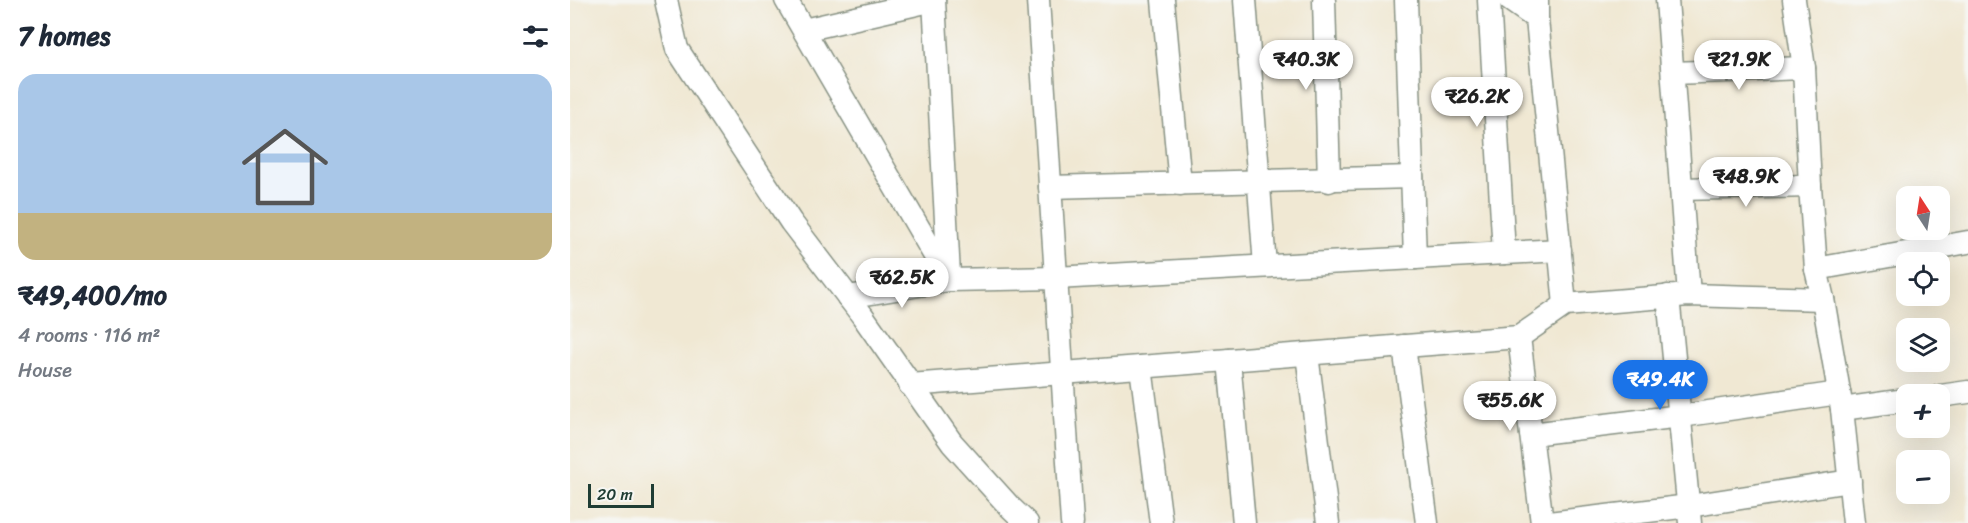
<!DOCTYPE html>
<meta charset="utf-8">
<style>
body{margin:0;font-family:Sriracha,sans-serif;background:#f6f6f7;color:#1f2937;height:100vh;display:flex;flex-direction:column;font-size:22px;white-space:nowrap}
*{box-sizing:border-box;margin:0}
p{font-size:20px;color:#747a83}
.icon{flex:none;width:33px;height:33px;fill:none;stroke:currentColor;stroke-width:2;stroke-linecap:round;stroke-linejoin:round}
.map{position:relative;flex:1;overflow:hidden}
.sheet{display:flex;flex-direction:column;background:#fff;width:570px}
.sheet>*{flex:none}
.needle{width:39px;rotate:348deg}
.controls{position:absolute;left:1326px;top:186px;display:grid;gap:12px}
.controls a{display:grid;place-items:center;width:54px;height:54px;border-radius:12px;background:#fff;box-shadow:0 6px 24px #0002;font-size:30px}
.scale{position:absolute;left:18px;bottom:15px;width:66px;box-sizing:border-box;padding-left:6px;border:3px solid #1f3d34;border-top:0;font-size:16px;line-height:21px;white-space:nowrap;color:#1f3d34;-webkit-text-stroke:4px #f6f6f2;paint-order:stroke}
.price{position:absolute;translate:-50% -51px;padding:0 14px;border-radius:21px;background:#fff;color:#222;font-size:20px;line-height:39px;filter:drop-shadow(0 2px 3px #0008)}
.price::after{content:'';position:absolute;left:50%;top:36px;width:18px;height:14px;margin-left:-9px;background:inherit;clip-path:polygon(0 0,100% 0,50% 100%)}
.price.selected{background:#1a73e8;color:#fff}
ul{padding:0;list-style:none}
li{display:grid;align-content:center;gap:12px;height:318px;padding:0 18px}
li+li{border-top:2px solid #e0e1e3}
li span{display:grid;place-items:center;height:186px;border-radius:18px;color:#555}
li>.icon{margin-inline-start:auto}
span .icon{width:108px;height:108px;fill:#fffc;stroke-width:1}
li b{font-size:26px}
h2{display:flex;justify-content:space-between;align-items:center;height:72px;padding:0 18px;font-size:26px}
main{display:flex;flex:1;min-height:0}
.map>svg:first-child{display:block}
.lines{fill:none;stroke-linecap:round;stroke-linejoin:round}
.minor-casing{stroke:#889284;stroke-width:25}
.minor{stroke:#fff;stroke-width:22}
</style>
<main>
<section class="sheet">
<h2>7 homes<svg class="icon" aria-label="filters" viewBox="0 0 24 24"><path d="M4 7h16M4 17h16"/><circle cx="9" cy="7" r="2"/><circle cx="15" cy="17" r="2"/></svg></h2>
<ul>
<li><span style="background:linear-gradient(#a9c7e8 75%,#c2b280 0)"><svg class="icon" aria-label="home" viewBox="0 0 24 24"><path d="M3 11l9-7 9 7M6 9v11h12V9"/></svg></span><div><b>₹49,400/mo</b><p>4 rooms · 116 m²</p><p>House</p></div></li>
</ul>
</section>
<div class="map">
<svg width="1398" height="523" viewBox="0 0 1398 523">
<rect width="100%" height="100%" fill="#f6f6f2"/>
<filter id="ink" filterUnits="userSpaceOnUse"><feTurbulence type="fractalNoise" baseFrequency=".0167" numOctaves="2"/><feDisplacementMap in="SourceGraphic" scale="12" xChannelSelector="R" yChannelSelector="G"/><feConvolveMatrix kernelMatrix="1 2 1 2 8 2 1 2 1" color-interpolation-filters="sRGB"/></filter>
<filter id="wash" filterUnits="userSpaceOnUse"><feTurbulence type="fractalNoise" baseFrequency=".008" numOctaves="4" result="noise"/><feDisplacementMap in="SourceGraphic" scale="24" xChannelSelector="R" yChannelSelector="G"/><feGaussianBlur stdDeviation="1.35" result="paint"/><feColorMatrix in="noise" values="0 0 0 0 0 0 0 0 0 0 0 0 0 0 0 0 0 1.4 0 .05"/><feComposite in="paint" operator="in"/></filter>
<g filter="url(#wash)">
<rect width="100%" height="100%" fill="#f0e8d3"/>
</g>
<g filter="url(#ink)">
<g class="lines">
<defs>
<g id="minor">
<path d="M96 0 107 49 221 222 292 315 382 443 439 506 457 523"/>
<path d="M216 0 379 280"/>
<path d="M364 0 379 275"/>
<path d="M468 0 502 523"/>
<path d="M593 0 610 184"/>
<path d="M675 0 695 266"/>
<path d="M754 0 759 181"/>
<path d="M836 0 845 258"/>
<path d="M919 0 934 253"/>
<path d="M940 0 967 19"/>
<path d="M967 0V19L995 305"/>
<path d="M1097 0 1119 295"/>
<path d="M1224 0 1234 68 1240 186 1246 269 1253 299 1272 409 1284 523"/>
<path d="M234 30 364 0"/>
<path d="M1103 73 1234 68"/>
<path d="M480 187 842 177"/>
<path d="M1111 189 1240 186"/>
<path d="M1246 269 1398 242"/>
<path d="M1098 296 1120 523"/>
<path d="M278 297 379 280 486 278 990 250"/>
<path d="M949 337 972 523"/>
<path d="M834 346 857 523"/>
<path d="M737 354 758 523"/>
<path d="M659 360 674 523"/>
<path d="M571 367 591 523"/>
<path d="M340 385 949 337 995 305 1119 295 1253 299"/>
<path d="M1370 396 1398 392"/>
<path d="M1272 409 1336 400"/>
<path d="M961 434 1111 416 1269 393"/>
<path d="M979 523 1119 506 1280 481"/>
</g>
</defs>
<use href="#minor" class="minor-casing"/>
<use href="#minor" class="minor"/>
</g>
</g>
</svg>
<div class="controls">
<a><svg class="needle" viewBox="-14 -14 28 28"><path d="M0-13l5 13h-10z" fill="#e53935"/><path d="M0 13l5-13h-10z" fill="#747a83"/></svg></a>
<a><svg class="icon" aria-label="locate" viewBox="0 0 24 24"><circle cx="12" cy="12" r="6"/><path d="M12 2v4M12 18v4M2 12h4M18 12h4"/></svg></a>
<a><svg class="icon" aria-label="layers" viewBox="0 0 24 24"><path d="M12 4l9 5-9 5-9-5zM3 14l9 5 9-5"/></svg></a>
<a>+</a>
<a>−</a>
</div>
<div class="scale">20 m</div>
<b class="price" style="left:736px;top:91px">₹40.3K</b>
<b class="price" style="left:1169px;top:91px">₹21.9K</b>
<b class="price" style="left:907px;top:128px">₹26.2K</b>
<b class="price" style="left:1176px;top:208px">₹48.9K</b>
<b class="price" style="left:332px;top:309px">₹62.5K</b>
<b class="price selected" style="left:1090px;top:411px">₹49.4K</b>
<b class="price" style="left:940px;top:432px">₹55.6K</b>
</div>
</main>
